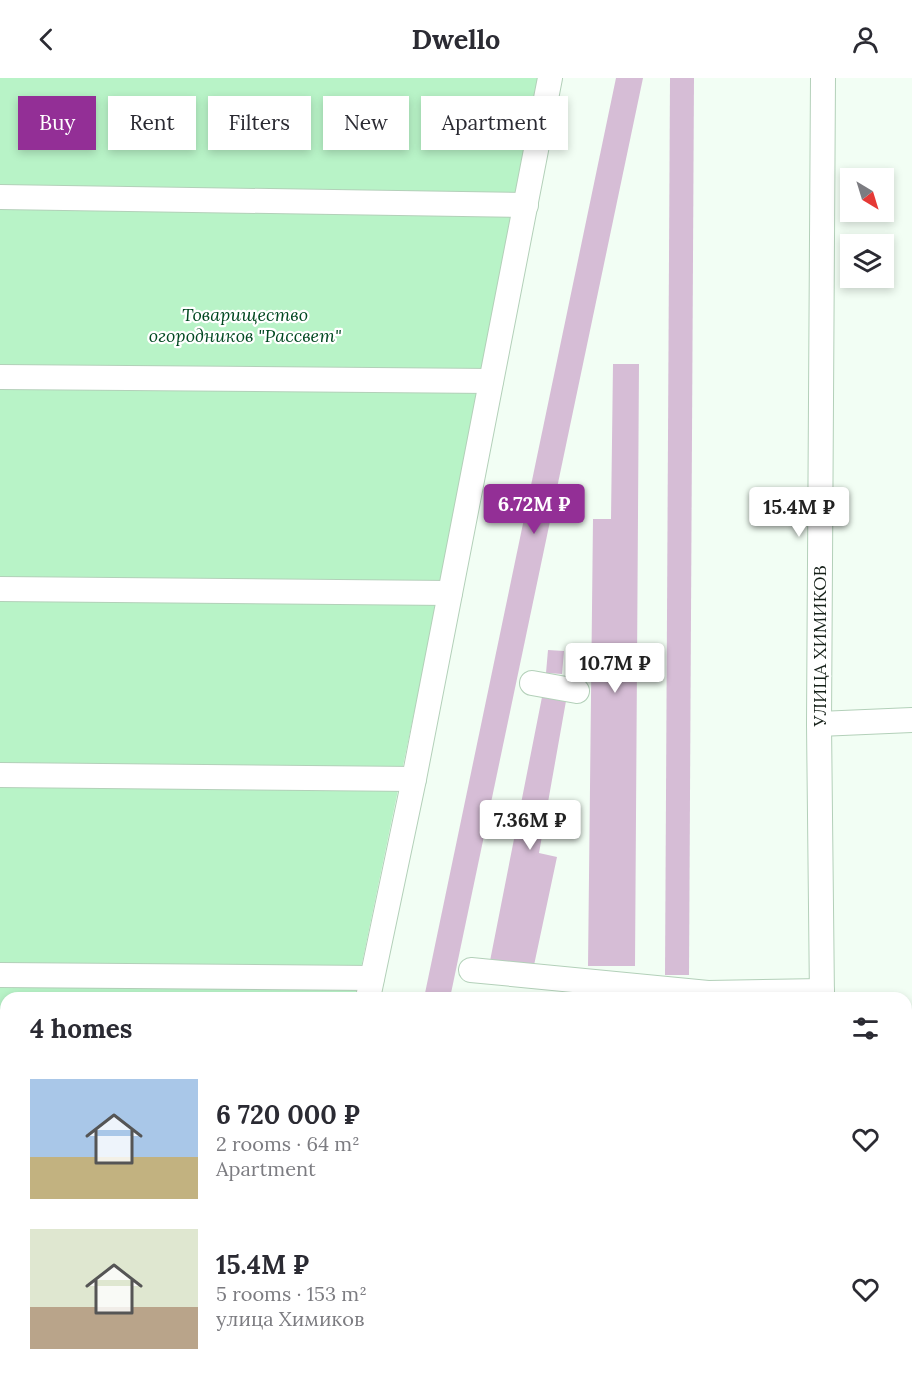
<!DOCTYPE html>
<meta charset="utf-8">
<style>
body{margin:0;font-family:Lora,serif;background:#f7f7f7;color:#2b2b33;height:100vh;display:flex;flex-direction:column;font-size:22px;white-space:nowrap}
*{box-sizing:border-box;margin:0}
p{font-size:20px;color:#7c7c81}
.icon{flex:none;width:33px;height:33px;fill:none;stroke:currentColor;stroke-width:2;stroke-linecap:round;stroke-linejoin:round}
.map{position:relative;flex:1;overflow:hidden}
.panel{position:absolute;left:0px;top:914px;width:912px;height:386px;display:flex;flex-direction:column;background:#fff;border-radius:18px 18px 0 0;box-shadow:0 3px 9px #0003}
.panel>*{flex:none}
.banner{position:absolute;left:18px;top:18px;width:600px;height:54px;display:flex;gap:12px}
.needle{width:39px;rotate:142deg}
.tools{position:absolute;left:840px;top:90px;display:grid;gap:12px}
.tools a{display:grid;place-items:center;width:54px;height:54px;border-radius:0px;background:#fff;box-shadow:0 3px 9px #0003;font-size:30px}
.price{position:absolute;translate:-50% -51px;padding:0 14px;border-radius:6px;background:#fff;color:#222;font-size:20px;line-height:39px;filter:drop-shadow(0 2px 3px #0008)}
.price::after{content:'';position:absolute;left:50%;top:36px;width:18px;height:14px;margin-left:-9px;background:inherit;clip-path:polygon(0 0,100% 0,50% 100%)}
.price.current{background:#932f96;color:#fff}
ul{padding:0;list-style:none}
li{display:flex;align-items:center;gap:18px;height:150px;padding:0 30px}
li span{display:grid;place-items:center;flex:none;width:168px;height:120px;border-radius:0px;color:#555}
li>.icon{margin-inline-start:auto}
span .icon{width:72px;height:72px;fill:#fffc;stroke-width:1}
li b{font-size:26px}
h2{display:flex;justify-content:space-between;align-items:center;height:72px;padding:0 30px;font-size:26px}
.tag{padding:0 21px;border-radius:0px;background:#fff;box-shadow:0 3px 9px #0003;font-size:21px;line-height:54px}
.tag.current{background:#932f96;color:#fff}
header{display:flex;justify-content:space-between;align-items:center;height:78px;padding:0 30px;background:#fff;font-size:27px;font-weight:700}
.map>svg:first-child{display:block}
.green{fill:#b8f3c7}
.building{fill:#d6bdd6}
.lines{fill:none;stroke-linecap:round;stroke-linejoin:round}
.minor-casing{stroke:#b3d0b9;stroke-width:26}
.minor{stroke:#fff;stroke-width:24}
.labels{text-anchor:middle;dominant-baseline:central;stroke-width:4.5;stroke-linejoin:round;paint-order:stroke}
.park-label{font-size:18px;font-style:italic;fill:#004820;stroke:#fff}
.street-label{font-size:18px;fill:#141f17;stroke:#fff}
</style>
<header><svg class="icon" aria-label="back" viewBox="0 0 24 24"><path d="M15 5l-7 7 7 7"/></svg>Dwello<svg class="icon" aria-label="person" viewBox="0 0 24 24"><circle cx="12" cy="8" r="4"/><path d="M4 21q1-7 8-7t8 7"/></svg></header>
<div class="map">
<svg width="912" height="1298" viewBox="0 0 912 1298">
<rect width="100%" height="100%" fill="#f2fef4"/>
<path class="green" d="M0 0H546L355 919 6 920V1293H278L277 1298H0Z"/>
<g class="building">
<path d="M616 0H643L450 920H424Z"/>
<path d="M670 0H694L689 897H665Z"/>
<path d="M613 286H639L635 888H588L593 441H611Z"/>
<path d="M548 572 564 573 562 596 546 595Z"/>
<path d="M542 619 566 623 539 775 557 779 533 892 490 883Z"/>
<rect x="906" y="1068" width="6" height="57"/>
<path d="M906 1130H912V1227H907Z"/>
<path d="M906 1257H912V1298H860V1293H906Z"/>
<path d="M346 1293H372L371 1298H345Z"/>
<rect x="507" y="1293" width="46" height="5"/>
<path d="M578 1293H627V1298H577Z"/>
<rect x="657" y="1293" width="28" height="5"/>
</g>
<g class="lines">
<defs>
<g id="minor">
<path d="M0 119 526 127"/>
<path d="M0 299 491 303"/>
<path d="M0 511 450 515"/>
<path d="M532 605 577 613"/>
<path d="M819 646 912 642"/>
<path d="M0 697 414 701"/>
<path d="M471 892 708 915 822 913"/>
<path d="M0 897 372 900"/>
<path d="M368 920 414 701 550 0"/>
<path d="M822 920 819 646 823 0"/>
<path d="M906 1017 912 1018"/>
<path d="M0 1092H6"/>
<path d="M0 1291H6"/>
<path d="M189 1293 289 1294"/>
<path d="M815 1298V1293"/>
</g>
</defs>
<use href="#minor" class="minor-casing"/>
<use href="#minor" class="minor"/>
</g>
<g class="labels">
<g class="park-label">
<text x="245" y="236">Товарищество<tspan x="245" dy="21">огородников "Рассвет"</tspan></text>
</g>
<g class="street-label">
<text transform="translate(819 568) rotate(-90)">УЛИЦА ХИМИКОВ</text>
</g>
</g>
</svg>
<div class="tools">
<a><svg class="needle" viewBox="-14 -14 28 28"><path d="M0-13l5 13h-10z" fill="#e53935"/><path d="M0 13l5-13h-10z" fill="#7c7c81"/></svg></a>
<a><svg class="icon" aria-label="layers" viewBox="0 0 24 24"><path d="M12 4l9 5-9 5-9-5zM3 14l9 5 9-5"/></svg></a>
</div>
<b class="price current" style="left:534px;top:457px">6.72M ₽</b>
<b class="price" style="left:799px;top:460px">15.4M ₽</b>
<b class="price" style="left:615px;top:616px">10.7M ₽</b>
<b class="price" style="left:530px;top:773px">7.36M ₽</b>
<div class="banner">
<a class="tag current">Buy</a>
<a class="tag">Rent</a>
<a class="tag">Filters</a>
<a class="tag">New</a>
<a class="tag">Apartment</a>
</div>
<section class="panel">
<h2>4 homes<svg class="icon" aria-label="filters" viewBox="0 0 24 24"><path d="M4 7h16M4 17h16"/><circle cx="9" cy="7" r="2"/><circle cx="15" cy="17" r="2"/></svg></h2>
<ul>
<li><span style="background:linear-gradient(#a9c7e8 65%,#c2b280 0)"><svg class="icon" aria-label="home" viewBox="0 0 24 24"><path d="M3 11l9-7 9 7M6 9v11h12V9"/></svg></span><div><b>6 720 000 ₽</b><p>2 rooms · 64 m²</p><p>Apartment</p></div><svg class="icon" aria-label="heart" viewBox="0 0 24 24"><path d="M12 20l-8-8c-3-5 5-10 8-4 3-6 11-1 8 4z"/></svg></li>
<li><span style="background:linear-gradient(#dfe7d0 65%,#b9a48a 0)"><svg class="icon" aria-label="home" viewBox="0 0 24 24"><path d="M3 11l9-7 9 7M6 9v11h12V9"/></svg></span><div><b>15.4M ₽</b><p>5 rooms · 153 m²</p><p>улица Химиков</p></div><svg class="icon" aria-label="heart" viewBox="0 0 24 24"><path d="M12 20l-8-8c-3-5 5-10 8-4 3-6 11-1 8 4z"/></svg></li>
</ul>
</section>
</div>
